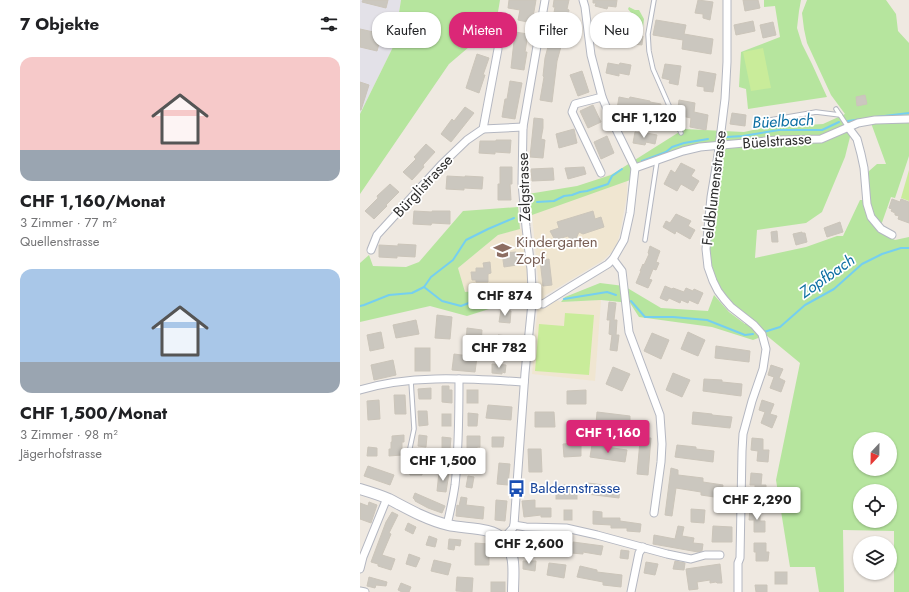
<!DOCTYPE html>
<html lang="de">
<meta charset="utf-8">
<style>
body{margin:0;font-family:Jost,sans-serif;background:#f6f6f6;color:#202124;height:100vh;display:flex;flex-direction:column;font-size:15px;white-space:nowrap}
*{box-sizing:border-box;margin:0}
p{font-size:13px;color:#757577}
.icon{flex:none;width:22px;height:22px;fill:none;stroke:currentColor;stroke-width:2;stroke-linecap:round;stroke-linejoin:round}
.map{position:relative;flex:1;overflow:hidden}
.details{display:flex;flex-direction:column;background:#fff;width:360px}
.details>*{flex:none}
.guide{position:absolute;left:12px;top:12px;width:380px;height:36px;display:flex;gap:8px}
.needle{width:26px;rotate:202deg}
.fabs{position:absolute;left:493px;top:432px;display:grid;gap:8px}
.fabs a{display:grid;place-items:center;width:44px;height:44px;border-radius:50%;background:#fff;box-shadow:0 1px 3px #0004;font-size:20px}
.price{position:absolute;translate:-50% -34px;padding:0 9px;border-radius:4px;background:#fff;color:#222;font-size:13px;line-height:26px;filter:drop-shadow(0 1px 2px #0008)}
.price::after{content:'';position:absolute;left:50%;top:24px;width:12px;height:9px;margin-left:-6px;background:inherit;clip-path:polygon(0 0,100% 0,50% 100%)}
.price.current{background:#db2777;color:#fff}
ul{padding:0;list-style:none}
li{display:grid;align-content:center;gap:8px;height:212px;padding:0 20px}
li span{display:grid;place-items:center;height:124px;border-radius:12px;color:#555}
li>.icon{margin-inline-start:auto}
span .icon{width:72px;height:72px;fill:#fffc;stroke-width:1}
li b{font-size:17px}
h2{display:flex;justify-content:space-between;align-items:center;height:48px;padding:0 20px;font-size:17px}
.pill{padding:0 14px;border-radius:16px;background:#fff;box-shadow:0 1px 3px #0004;font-size:14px;line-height:36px}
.pill.current{background:#db2777;color:#fff}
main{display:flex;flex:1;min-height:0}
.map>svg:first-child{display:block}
.industrial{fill:#e3e1e8}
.education{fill:#f0e6d1}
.green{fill:#b6e59e;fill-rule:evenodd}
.pitch{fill:#c9ec9a}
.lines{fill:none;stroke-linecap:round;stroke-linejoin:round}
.stream{stroke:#75cff0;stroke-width:2}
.building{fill:#cbc7bf;stroke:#cbc5ba}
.lane-casing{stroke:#b4b7c1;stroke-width:5.5}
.street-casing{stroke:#b4b7c1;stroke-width:9}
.secondary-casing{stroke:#b4b7c1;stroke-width:12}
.lane{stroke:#fff;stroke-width:3.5}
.street{stroke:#fff;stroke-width:7}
.secondary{stroke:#fff;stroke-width:10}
.labels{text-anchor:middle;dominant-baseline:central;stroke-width:3.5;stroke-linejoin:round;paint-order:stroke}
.street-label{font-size:15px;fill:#2e2e2e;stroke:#fff}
.education-label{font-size:15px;fill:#785e54;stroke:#fff;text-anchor:start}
.transit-label{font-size:15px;fill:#164399;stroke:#fff;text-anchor:start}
.water-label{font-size:16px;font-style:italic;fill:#0d6fa3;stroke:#fff}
</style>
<main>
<section class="details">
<h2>7 Objekte<svg class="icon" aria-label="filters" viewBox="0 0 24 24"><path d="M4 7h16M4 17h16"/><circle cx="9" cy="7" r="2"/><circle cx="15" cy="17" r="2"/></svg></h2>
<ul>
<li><span style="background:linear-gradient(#f6c9c9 75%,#9aa5b1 0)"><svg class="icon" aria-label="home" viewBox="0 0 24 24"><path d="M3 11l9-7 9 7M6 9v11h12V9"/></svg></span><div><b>CHF 1,160/Monat</b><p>3 Zimmer · 77 m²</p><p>Quellenstrasse</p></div></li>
<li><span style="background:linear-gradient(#a9c7e8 75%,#9aa5b1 0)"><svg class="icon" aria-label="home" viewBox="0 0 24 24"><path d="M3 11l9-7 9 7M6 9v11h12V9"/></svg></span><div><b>CHF 1,500/Monat</b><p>3 Zimmer · 98 m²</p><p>Jägerhofstrasse</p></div></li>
</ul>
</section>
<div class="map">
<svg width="549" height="592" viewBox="0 0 549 592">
<rect width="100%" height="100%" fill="#efe9e1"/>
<path class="industrial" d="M0 0H41L34 45 0 114Z"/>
<g class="education">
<path d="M267 168V195L260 233 257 244 252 252 242 261 184 296 201 302 241 300 235 381 172 374 176 324 177 316 179 290 171 204Z"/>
<path d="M166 227 172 289 158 287 105 292 98 268 138 235Z"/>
</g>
<g class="green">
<path d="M41 0H140L136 24 89 64 0 194V114L34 45Z"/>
<path d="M404 0H441L439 11 437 28 442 44 452 64 467 97 388 109 386 89 379 87 381 52 420 37 415 6 404 7Z"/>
<path d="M447 0H526L536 14 538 31 549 43V156L535 198 531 197 519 231 535 240 549 237V592H534V531L483 530 484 592H459L455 567H430L416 480 440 363 406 335 393 340 352 327 279 317 270 303 241 300 201 302 205 297 240 283 264 286 301 308 348 311 354 295 369 312 385 324 391 319 373 305 363 293 356 279 350 259V247L356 189 365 142 327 146 275 168 273 179 172 215 168 194 217 186 251 175 324 129 384 132 402 128 463 124 485 114 471 95 447 43 444 29 442 13ZM511 123 526 164H517L509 171 507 176 509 200H500L483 236H477L446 247 395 258 397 230 446 223 462 212 485 157 492 129ZM500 439H530V469H500ZM500 491H530V521H500Z"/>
<path d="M269 7 275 10H279L284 19 283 27 269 25V20H271L272 14 268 9Z"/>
<path d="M158 207 160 229 138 235 98 268 105 292 158 287 148 303 107 316 70 306 0 322V263L9 255 13 266 46 267 59 262 103 211Z"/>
</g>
<g class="pitch">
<path d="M403 48 411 88 391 91 383 52Z"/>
<path d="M549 170V201L541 198Z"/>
<path d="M205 313 234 315 229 375 175 371 179 324 204 326Z"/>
</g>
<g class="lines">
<g class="stream">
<path d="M516 117 549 113"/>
<path d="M488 121 502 119"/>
<path d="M366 137 383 136 419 130H462L479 122"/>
<path d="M282 161 306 152 312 147 324 143 348 139"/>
<path d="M177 202 194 201 204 196 212 195 220 192 227 191 248 184 252 176 262 169"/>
<path d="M64 287 71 277 93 260 106 240 128 229 154 218"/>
<path d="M204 299 247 292 256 295"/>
<path d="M271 301 285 317H313L347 320 385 335 393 334"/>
<path d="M0 306 4 305 29 295 52 293 64 287 82 301 101 306 135 293 141 294 157 293"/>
<path d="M404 332 420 327 445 305 474 289 502 264 522 254 541 248H549"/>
</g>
</g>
<g class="building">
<path d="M3 0H28L26 8 2 2Z"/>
<path d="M149 0H176L172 23 158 20 160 10 148 8Z"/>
<path d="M194 0H209L207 9 209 10 205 31 191 29 195 7H193Z"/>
<path d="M233 0H257L256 7 248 6 247 9 235 6 236 3H233Z"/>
<path d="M338 0 353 2 350 20 343 18V14L335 13Z"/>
<path d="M383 0H398L400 8 385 11Z"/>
<path d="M296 20 326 25 324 34 353 39 351 54 322 49 323 40 293 35Z"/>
<path d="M393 21 395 31 376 35 374 25Z"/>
<path d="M413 22 416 35 403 38 400 25Z"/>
<path d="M0 29 18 33 17 40H20L17 51 0 47Z"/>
<path d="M240 29 250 31V29L262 31V33L272 35V34L283 36 282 45 273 44V46L238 40Z"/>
<path d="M155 32 168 34 165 52H167L164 70 151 68Z"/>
<path d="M190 39 202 43 197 61 192 102 180 100 184 77 183 76 185 58Z"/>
<path d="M117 54 129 58 123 75H125L119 93 106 88Z"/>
<path d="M248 63 259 65 260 63 271 65 269 75 259 73V76L246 73Z"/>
<path d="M305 64 321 66 318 85 309 83 310 80 302 78Z"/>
<path d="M222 71 229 92 218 96 210 75Z"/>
<path d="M339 71 356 74 353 92 344 91V87L337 86Z"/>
<path d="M150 81 162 83 155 119 142 117 145 99H147Z"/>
<path d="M0 82 9 85 1 110H0Z"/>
<path d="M505 95 507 104 497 106 496 97Z"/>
<path d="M259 97 269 99 270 97 290 101V102L301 104 299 113 291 112V113L269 109H266V111L257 109Z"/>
<path d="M319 100 335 103 334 112 348 115 346 130 330 127 331 118 317 115Z"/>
<path d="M233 105 241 122 228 128 220 111Z"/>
<path d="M105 107 114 113 91 142 81 134 92 119 94 121Z"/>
<path d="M372 113 386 115 385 126 370 124Z"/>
<path d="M174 118 183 119V128L181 139 185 140 183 158 170 157 173 128Z"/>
<path d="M214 129 217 143 199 148 196 134Z"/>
<path d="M275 132 285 134 286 133 297 135 295 144 286 142 285 145 273 143Z"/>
<path d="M247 136 254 153 241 159 234 142Z"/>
<path d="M136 140H151L150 153 135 152V154L119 153 120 141H136Z"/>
<path d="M66 144 75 152 63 165 64 167 52 180 43 172 56 159 54 157Z"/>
<path d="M321 163 335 170 331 176 339 181 333 191 321 184 317 191 304 184 311 170 315 173Z"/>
<path d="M140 167H152V184H150L151 200H138V184H140Z"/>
<path d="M224 167 226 174 208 179 205 168Z"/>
<path d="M193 168 194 180 172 181 171 169Z"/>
<path d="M87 176 105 177V176L123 177 122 189 104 188V190L86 189Z"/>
<path d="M30 184 39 192 26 205 27 206 14 219 5 211 18 198 17 196Z"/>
<path d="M532 199 540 202 541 199 549 202V223L538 219 539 216 535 215V213L531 211 532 209 529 208Z"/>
<path d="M54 211 72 212V211H90V224L72 223 71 225 53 224Z"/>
<path d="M233 211 235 219 241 217 244 227 223 234 219 232 215 241 210 239 208 236 195 240 190 231 199 228 197 222Z"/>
<path d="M316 214 331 221 328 226 335 230 330 239 316 231 315 234 303 227 306 221 310 223Z"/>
<path d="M480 222 483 232 467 237 464 228Z"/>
<path d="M417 231 418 242H412L411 232Z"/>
<path d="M442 232V233H445L447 242 436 245 433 234Z"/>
<path d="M38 244 56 245 55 257 37 256V258L19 257V245L38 246Z"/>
<path d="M290 246 300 251 296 262 299 263 296 270 293 269 289 279 292 280 288 288 276 283 281 271H280L283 264 284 265 289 254 288 253Z"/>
<path d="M156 252 157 265 144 267 142 253Z"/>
<path d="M189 259 192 285 183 286 180 260Z"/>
<path d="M130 262 131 273 128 274V282H116V280H112L111 272H116V268H124L123 263Z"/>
<path d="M305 286 312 289 313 288 324 292 326 288 333 291 334 289 343 293 338 304 329 300 328 303 321 300 320 303 309 298 307 301 300 298Z"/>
<path d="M249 302 256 303 254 320H257L256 335H259L257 351 250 350 252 335 249 334 250 320H247Z"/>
<path d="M141 310 151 311 150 323 139 322Z"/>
<path d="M77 315 92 317 90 339 75 338Z"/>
<path d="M56 320 59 334 36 338 33 325Z"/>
<path d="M107 328 122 330 121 345 106 344Z"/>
<path d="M21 332 24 348 10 351 7 335Z"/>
<path d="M328 332 345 340 338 356 321 349Z"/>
<path d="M292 333 309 340 301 359 284 351Z"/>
<path d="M138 335 148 336 147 349 136 348Z"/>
<path d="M356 346 390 351 389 362 355 358Z"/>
<rect x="55" y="348" width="15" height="23"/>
<path d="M94 354 117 357 115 372 92 370Z"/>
<path d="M33 360 36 375 14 380 11 365Z"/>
<path d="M132 364 146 365 145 373 142 372V374L132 373Z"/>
<path d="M411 365 423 369 419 378 425 381 421 392 410 388 414 377 408 375Z"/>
<path d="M253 367 270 374 262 391 246 384Z"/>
<path d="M313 373 330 380 322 397 306 390Z"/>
<path d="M344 379 362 380V382L382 384 381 396 343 391Z"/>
<path d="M82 386H89V390H92V403L82 402Z"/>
<path d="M71 388V399H59L58 389Z"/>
<rect x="107" y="390" width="11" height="13"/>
<path d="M226 390V404H207V391Z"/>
<path d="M34 395H45L46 414H35Z"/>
<path d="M19 400 20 419 8 420 7 401Z"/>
<path d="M402 400 414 404 410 414 417 416 412 428 401 423 405 412 399 410Z"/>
<path d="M128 405 152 407 151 420 126 418Z"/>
<path d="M58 411H67L68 425 59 426Z"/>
<path d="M175 412H194L195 427H175Z"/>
<path d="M237 412 270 416V421L289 423 287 438H291L288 475 277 474 281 430 236 424Z"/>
<path d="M333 412 352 414V415L372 417 370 428 332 424Z"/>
<path d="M108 413 118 414 117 426H108Z"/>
<rect x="82" y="414" width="9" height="12"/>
<path d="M44 435V442H42V455L29 456V449H31V442H32V436Z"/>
<path d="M59 435 67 436 66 447 58 446Z"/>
<path d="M107 436H120V447H117L116 467 105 466 106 454H107Z"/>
<path d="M82 437 91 438 90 449 82 448Z"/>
<path d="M132 437H144L143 447H132Z"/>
<path d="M392 438 403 439V450H409L408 462 397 461 398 451 391 450Z"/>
<path d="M221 443V456L204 457 203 444Z"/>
<path d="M232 445 267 450 265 462 230 457Z"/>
<path d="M317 445 336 447V449L354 451 353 462 315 457Z"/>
<path d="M8 447 17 448V456H7Z"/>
<path d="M168 449H181L182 472H169Z"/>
<path d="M65 456 66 462H64V469H62V475H50L49 469H52V462H53V457Z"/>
<path d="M139 463 150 464 148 485 137 484Z"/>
<path d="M8 466 34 475 30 485 4 476Z"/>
<path d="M311 468 318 470V475L343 478V482L363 485 361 498 341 495V492L316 488 312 516 305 515Z"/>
<path d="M79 472 89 473 86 492 77 491Z"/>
<path d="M391 473 402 474 401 485H406V497L395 496V485H390Z"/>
<path d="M108 476 114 477 112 488 106 487Z"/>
<path d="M228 483 260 487 259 498 227 494Z"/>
<rect x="196" y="485" width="21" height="14"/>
<path d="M55 493 85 506 82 513 68 508 55 501V500L53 498Z"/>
<path d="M101 497 107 498 106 505 124 507 123 519 96 516 97 505 99 506Z"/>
<path d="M136 500 147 501 145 521 135 520Z"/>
<path d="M175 500V508H191V517H181V515L164 517 162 501Z"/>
<path d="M9 502 17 505 11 523 0 519V503L8 506Z"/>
<path d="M331 509 345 510 344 523 331 522Z"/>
<path d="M390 509H400V521H405V532H394V520H389Z"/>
<rect x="204" y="510" width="8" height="10"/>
<path d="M233 511 242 512V518H260V521L281 524 280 532 267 531V528H251V525L233 524Z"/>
<path d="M32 512 38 515 29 533 31 534 22 555 35 559 31 570 18 566V564L11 562 26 522Z"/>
<path d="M48 523 56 527 53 534 45 530Z"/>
<path d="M318 526 324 527 322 536 334 538 333 543 343 544 342 551 338 552 293 544 294 535 315 539Z"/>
<path d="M353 526 372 527V542H352Z"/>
<path d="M69 536 77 539 75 547 66 545Z"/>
<path d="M193 536 202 538 199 551 190 550Z"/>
<path d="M89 539 101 540 100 546 95 545 94 550 88 549Z"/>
<path d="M169 539 178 540 177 549 168 548Z"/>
<path d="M213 542 243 546 241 555 223 552V554L211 553Z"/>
<path d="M115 543 129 544V565H115Z"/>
<path d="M394 543H406V552H409L408 561H396V552H394Z"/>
<path d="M261 550 269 551 268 559 260 558Z"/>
<path d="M49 554 60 558 56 567 46 564Z"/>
<path d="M74 560 91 564 88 575 71 571Z"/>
<path d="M163 561H176L175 571 163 569Z"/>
<path d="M315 561 325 563 324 570 313 569Z"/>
<path d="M286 562 298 564 295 575 284 573Z"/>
<path d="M189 563 206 565 204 578 187 575Z"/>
<path d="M360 564 362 583H357L356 582 350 583V580L337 582 338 589 329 590 326 569Z"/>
<path d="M220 566 237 570V572L262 575 261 587 243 585V582L217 577Z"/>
<rect x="415" y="572" width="12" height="12"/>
<path d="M9 577 27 582 26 586 16 585 15 588 7 586Z"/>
<path d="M97 577 113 578 112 592 96 591Z"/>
<rect x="131" y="582" width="14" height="10"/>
<path d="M41 583 51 587 49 592H42L38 590Z"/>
<path d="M395 585H407V592H396Z"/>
</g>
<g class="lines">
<defs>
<g id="lane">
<path d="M294 0 288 34 289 51 293 69 321 133"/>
<path d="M476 109 488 127"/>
<path d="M404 121 456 112 480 115"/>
<path d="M285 240 297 161"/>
<path d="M50 448 54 429 51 381"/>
</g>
<g id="street">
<path d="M367 0V62L365 99 358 155 351 197 346 249 348 267 353 281 358 291 364 299 371 307 394 325 402 334 406 349 403 369 392 401 383 434 382 451 380 558 378 563V592"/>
<path d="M488 127 497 139 501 154 504 168 507 204 511 217 521 229 532 235"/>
<path d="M123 129 163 127"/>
<path d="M275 168 323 151 340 147 417 140 461 139 498 123 515 120 549 119"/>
<path d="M241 173 212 112 215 104 242 97"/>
<path d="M11 250 17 235 81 165 107 140 123 129 138 49"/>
<path d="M253 259 262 271 269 332 300 415 302 444 301 462 294 513"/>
<path d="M172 303 183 304 210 287 248 264 253 259 264 240 270 213 275 168 253 123 242 97 231 55 225 7 223 0"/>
<path d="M0 390C52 374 111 379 164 382"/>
<path d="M87 525C90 512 93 499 95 485 99 450 99 414 99 379"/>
<path d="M154 525 166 527 206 528 237 535 307 554 331 559 345 555H360"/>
<path d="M143 539 153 528 154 525 165 373 172 303V289L171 269 166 227 162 183 163 127 185 0"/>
<path d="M0 569 3 557 27 498"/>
<path d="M0 591 5 592"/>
<path d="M271 592 279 553 283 547"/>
</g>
<path id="secondary" d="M0 489C10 492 20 495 29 499 48 509 67 520 88 525 104 529 133 527 143 539 157 554 153 574 153 592"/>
</defs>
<use href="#lane" class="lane-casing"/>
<use href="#street" class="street-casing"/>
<use href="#secondary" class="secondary-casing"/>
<use href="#lane" class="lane"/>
<use href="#street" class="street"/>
<use href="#secondary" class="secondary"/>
</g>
<defs>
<symbol id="school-bare" viewBox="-9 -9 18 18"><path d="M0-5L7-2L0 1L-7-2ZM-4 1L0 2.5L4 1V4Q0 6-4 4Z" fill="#8d6e63" stroke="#fff" stroke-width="2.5" paint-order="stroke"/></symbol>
<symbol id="bus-bare" viewBox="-9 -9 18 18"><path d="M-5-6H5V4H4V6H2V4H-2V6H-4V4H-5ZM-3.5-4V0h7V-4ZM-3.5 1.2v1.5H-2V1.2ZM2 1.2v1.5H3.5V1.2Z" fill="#1a4fb4" stroke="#fff" stroke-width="2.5" paint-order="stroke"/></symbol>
</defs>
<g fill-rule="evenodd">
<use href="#school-bare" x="130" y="238" width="25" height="25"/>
<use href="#bus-bare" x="144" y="476" width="25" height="25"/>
</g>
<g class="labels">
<g class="street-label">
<text transform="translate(417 141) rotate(-4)">Büelstrasse</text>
<text transform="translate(63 186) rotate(-47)">Bürglistrasse</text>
<text transform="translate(164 187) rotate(-92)">Zelgstrasse</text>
<text transform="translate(354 188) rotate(-83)">Feldblumenstrasse</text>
</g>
<g class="education-label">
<text x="156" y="242">Kindergarten<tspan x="156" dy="17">Zopf</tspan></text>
</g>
<g class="transit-label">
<text x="170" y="488">Baldernstrasse</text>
</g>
<g class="water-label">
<text transform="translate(423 121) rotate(-3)">Büelbach</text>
<text transform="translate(467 276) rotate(-35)">Zopfbach</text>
</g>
</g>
</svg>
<div class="fabs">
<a><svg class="needle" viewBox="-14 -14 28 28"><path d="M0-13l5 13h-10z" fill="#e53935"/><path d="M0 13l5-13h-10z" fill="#757577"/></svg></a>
<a><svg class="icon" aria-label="locate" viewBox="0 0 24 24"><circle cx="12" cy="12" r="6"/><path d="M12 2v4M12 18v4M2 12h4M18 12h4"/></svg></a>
<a><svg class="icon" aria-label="layers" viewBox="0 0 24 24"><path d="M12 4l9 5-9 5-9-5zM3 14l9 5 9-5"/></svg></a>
</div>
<b class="price" style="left:284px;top:139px">CHF 1,120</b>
<b class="price" style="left:145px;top:317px">CHF 874</b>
<b class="price" style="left:139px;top:369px">CHF 782</b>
<b class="price current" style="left:248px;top:454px">CHF 1,160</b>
<b class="price" style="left:83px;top:482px">CHF 1,500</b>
<b class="price" style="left:397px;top:521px">CHF 2,290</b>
<b class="price" style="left:169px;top:565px">CHF 2,600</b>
<div class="guide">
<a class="pill">Kaufen</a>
<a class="pill current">Mieten</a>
<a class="pill">Filter</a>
<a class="pill">Neu</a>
</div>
</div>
</main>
